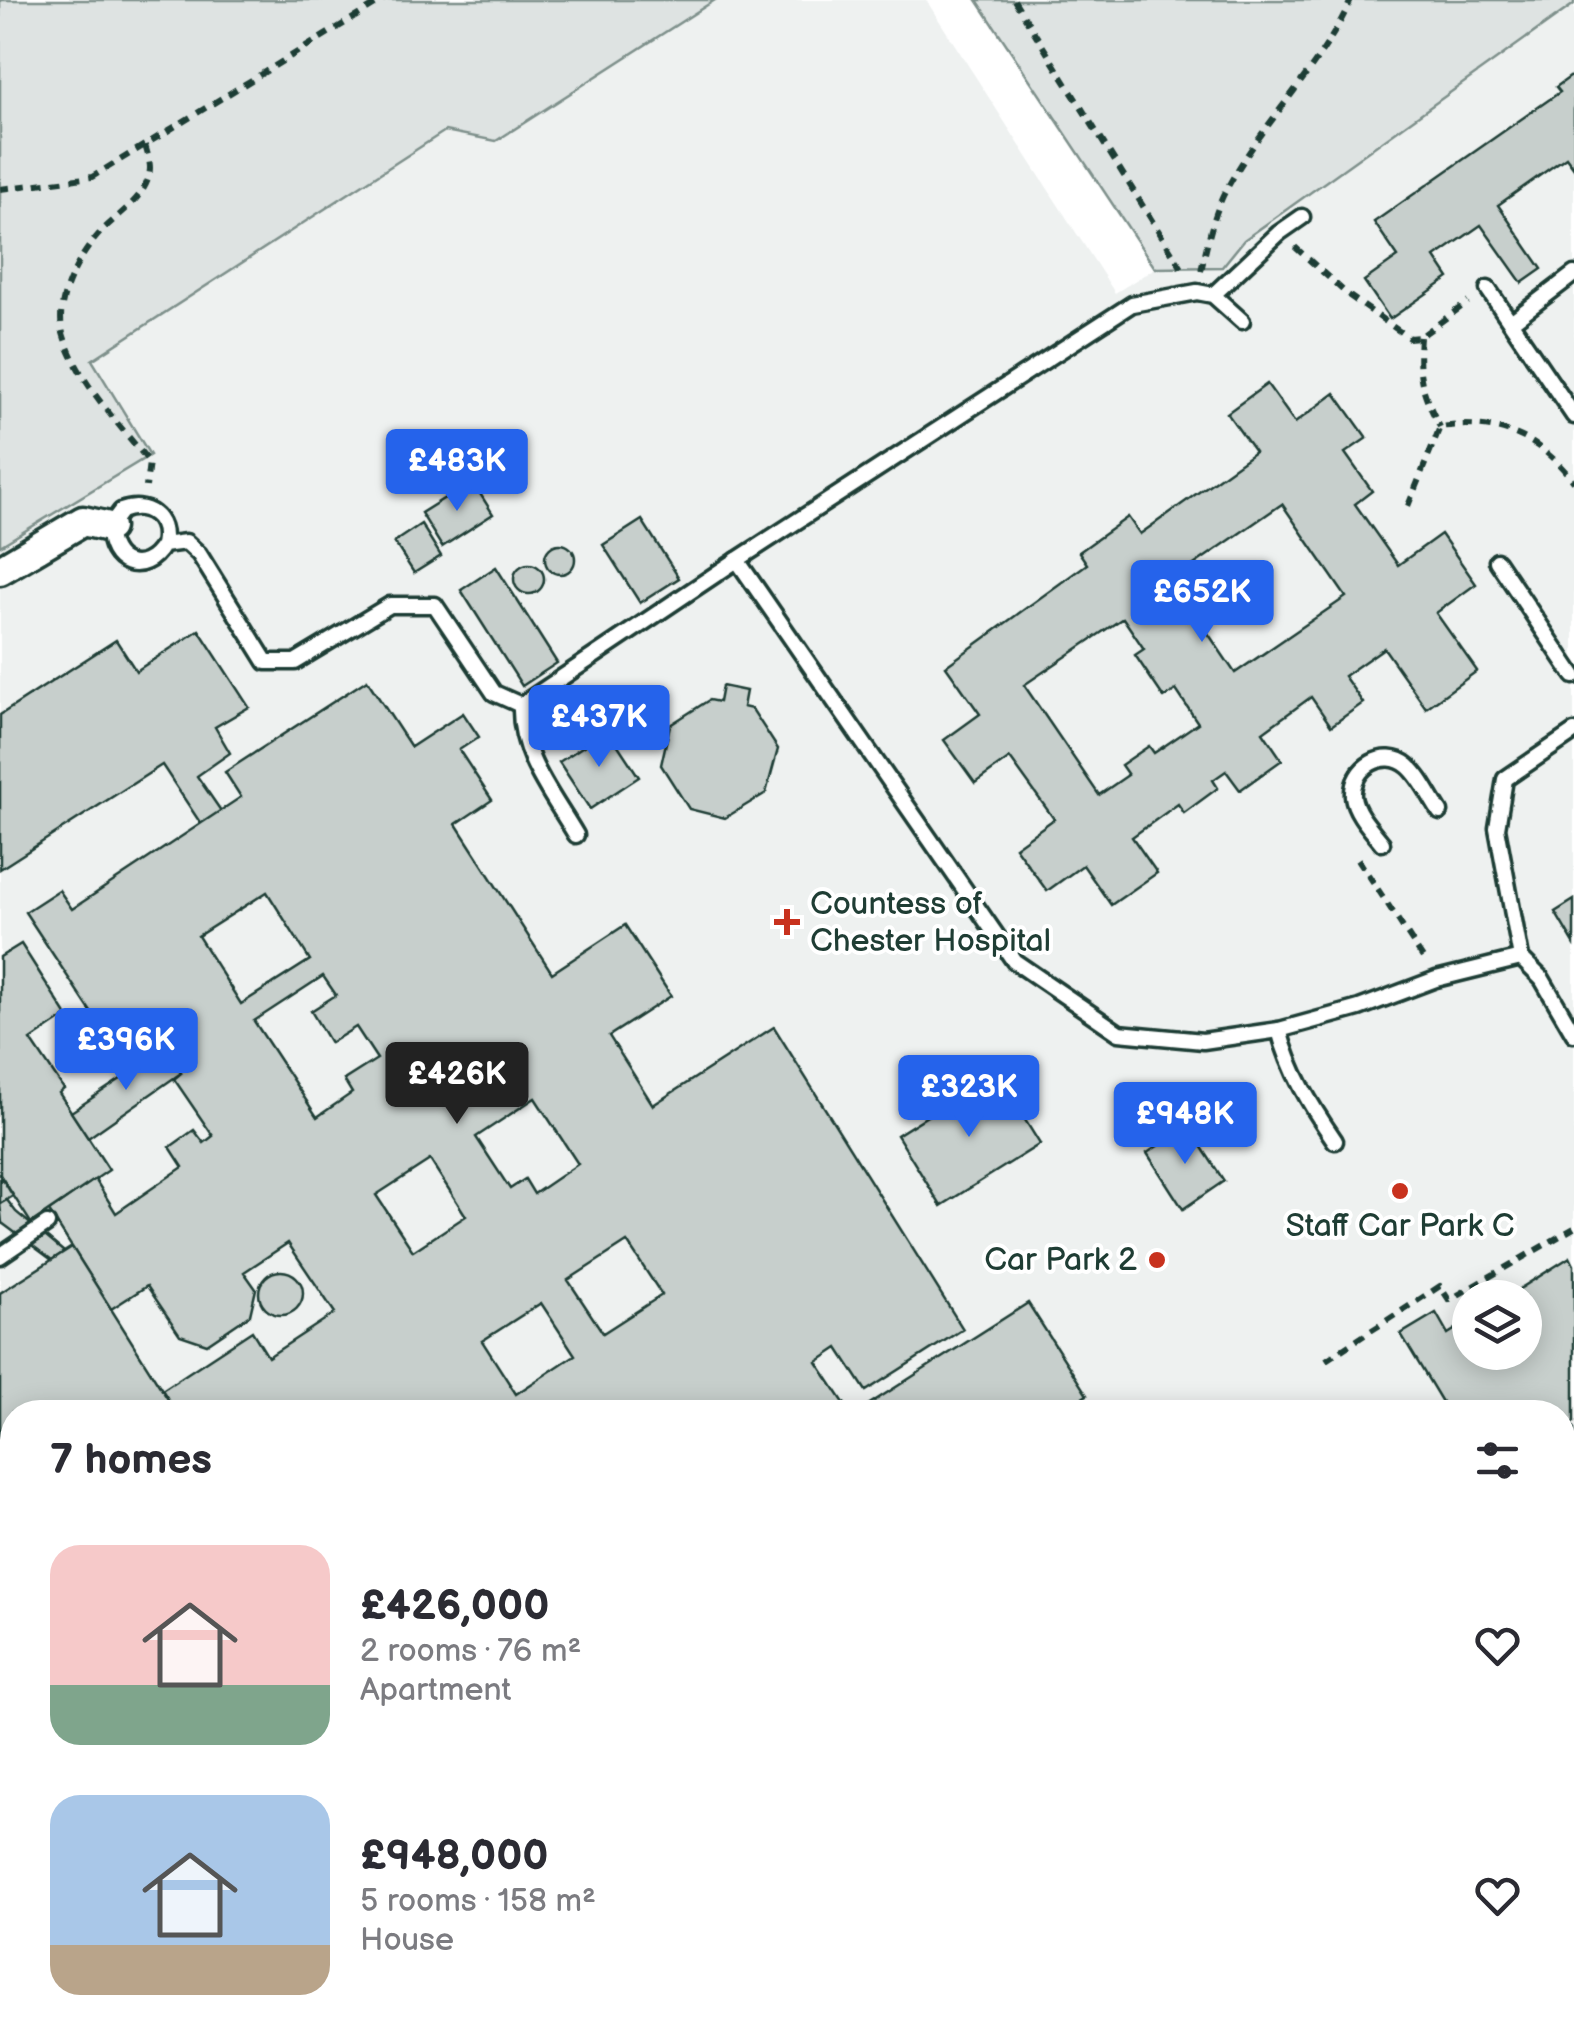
<!DOCTYPE html>
<meta charset="utf-8">
<style>
body{margin:0;font-family:"Balsamiq Sans",sans-serif;background:#f7f7f7;color:#2b2b33;height:100vh;display:flex;flex-direction:column;font-size:38px;white-space:nowrap}
*{box-sizing:border-box;margin:0}
p{font-size:32px;color:#7c7c81}
.icon{flex:none;width:55px;height:55px;fill:none;stroke:currentColor;stroke-width:2;stroke-linecap:round;stroke-linejoin:round}
.map{position:relative;flex:1;overflow:hidden}
.sheet{position:absolute;left:0px;top:1400px;width:1575px;height:640px;display:flex;flex-direction:column;background:#fff;border-radius:40px 40px 0 0;box-shadow:0 5px 25px #0003}
.sheet>*{flex:none}
.controls{position:absolute;left:1452px;top:1280px;display:grid;gap:20px}
.controls a{display:grid;place-items:center;width:90px;height:90px;border-radius:50%;background:#fff;box-shadow:0 5px 25px #0003;font-size:50px}
.price{position:absolute;translate:-50% -85px;padding:0 22px;border-radius:10px;background:#2563eb;color:#fff;font-size:32px;line-height:65px;filter:drop-shadow(0 2px 5px #0008)}
.price::after{content:'';position:absolute;left:50%;top:60px;width:30px;height:22px;margin-left:-15px;background:inherit;clip-path:polygon(0 0,100% 0,50% 100%)}
.price.current{background:#222;color:#fff}
ul{padding:0;list-style:none}
li{display:flex;align-items:center;gap:30px;height:250px;padding:0 50px}
li span{display:grid;place-items:center;flex:none;width:280px;height:200px;border-radius:30px;color:#555}
li>.icon{margin-inline-start:auto}
span .icon{width:120px;height:120px;fill:#fffc;stroke-width:1}
li b{font-size:42px}
h2{display:flex;justify-content:space-between;align-items:center;height:120px;padding:0 50px;font-size:42px}
.map>svg:first-child{display:block}
.built{fill:#eef1f0;fill-rule:evenodd}
.green{fill:#dee3e2;stroke:#7e908b;stroke-width:2.5}
.building{fill:#c7cfcc;stroke:#1f3d34;stroke-width:2.5;fill-rule:evenodd}
.lines{fill:none;stroke-linecap:round;stroke-linejoin:round}
.lane-casing{stroke:#1f3d34;stroke-width:21}
.street-casing{stroke:#1f3d34;stroke-width:35}
.path{stroke:#1f3d34;stroke-width:6;stroke-dasharray:10 8;stroke-linecap:butt}
.lane{stroke:#fff;stroke-width:14}
.street{stroke:#fff;stroke-width:28}
.poi-dot{fill:#c8321e;stroke:#fff;stroke-width:4}
.labels{text-anchor:middle;dominant-baseline:central;stroke-width:8;stroke-linejoin:round;paint-order:stroke}
.poi-label{font-size:32px;fill:#1f3d34;stroke:#fff;text-anchor:start}
</style>
<div class="map">
<svg width="1574" height="2040" viewBox="0 0 1574 2040">
<rect width="100%" height="100%" fill="#fff"/>
<filter id="ink" filterUnits="userSpaceOnUse"><feTurbulence type="fractalNoise" baseFrequency=".01" numOctaves="2"/><feDisplacementMap in="SourceGraphic" scale="20" xChannelSelector="R" yChannelSelector="G"/><feConvolveMatrix kernelMatrix="1 2 1 2 8 2 1 2 1" color-interpolation-filters="sRGB"/></filter>
<g filter="url(#ink)">
<path class="built" d="M715 0H926L1115 293 1155 268 1222 266 1244 240 1574 4V2040H108L100 2028H1562V1412H12V1902L0 1884V546L149 455 91 360 445 131 497 141ZM1470 1298H1525V1352H1470Z"/>
<g class="green">
<path d="M0 0H715L496 141 445 131 92 360 150 455 0 546Z"/>
<path d="M977 0H1574V4L1244 240 1222 267 1155 268Z"/>
<path d="M1574 2006V2040H1409L1463 2028H1562L1563 2008Z"/>
</g>
<g class="building">
<path d="M1574 74V168L1566 157 1498 205 1542 269 1522 283 1481 225 1435 257 1449 278 1390 319 1364 281 1398 257 1374 222 1560 92 1556 87Z"/>
<path d="M1267 384 1295 423 1335 393 1367 438 1345 453 1372 491 1355 504 1398 565 1441 534 1476 584 1436 613 1477 671 1426 708 1384 648 1344 676 1363 703 1331 726 1311 697 1263 732 1282 760 1240 790 1226 771 1213 780 1218 788 1184 813 1178 804 1132 837 1157 873 1111 905 1083 865 1047 891 1015 847 1054 819 1010 758 975 783 944 740 980 714 946 666 1087 564 1079 552 1128 517 1140 534 1255 452 1227 413ZM1282 504 1346 597 1235 673 1172 580ZM1123 618 1144 649 1135 655 1164 698 1176 690 1198 723 1154 753 1149 746 1121 765 1128 775 1099 795 1024 685Z"/>
<path d="M472 481 493 514 442 547 421 513Z"/>
<path d="M642 520 679 578 640 603 603 545Z"/>
<path d="M421 524 441 556 414 573 394 542Z"/>
<circle cx="560" cy="559" r="15"/>
<circle cx="529" cy="579" r="15"/>
<path d="M496 567 557 663 522 686 461 590Z"/>
<path d="M199 630 249 707 215 727 230 753 197 776 221 811 201 824 162 765 0 869V715L116 640 136 671Z"/>
<path d="M367 680 411 747 463 713 479 737 459 750 492 800 456 824 552 973 625 925 671 996 609 1036 653 1105 774 1027 963 1329 866 1391 838 1348 817 1362 850 1412H176L162 1390 252 1331 268 1357 335 1313 288 1243 244 1272 256 1289 250 1315 207 1344 180 1335 147 1286 111 1309 49 1211 95 1179 116 1213 183 1167 170 1147 194 1130 204 1143 213 1136 174 1079 181 1073 159 1039 124 1062 25 912 59 890 72 909 241 797 225 772ZM267 892 310 960 241 1004 198 936ZM323 976 336 995 311 1011 330 1043 356 1027 377 1059 344 1080 352 1093 317 1117 254 1021ZM535 1098 578 1164 534 1194 525 1179 510 1189 476 1137ZM430 1160 466 1216 413 1251 376 1195ZM627 1242 662 1295 603 1333 568 1280ZM541 1303 575 1355 516 1394 482 1341Z"/>
<path d="M722 686 746 691 743 707 752 709 778 749 766 793 725 818 689 809 661 765 670 725 709 700 719 702Z"/>
<path d="M608 730 639 777 590 809 559 762Z"/>
<path d="M1574 900V944L1555 912Z"/>
<path d="M21 944 67 1016 31 1040 64 1089 59 1093 109 1170 31 1223 0 1175V957Z"/>
<path d="M166 1049 181 1073 88 1138 71 1112Z"/>
<path d="M996 1073 1040 1144 941 1206 897 1135Z"/>
<path d="M1188 1126 1224 1181 1183 1209 1147 1153Z"/>
<path d="M0 1175 13 1196 0 1204Z"/>
<path d="M7 1200 16 1212 64 1252 52 1260 2 1223 0 1204Z"/>
<path d="M72 1247 176 1412H12V1510L0 1491V1293Z"/>
<path d="M1570 1257 1574 1265V1422L1571 1424 1574 1429V1473L1562 1474V1412H1448L1401 1334 1436 1313 1448 1334 1470 1320V1352H1525V1298H1505Z"/>
<circle cx="281" cy="1293" r="22"/>
<path d="M1028 1303 1087 1395 1059 1412H857Z"/>
<path d="M1574 1473V1557L1562 1559V1474Z"/>
<path d="M2 1691 12 1706V1751L0 1760Z"/>
<path d="M1574 1718V1790L1562 1730V1720Z"/>
</g>
<g class="lines">
<defs>
<g id="lane">
<path d="M1488 289 1574 416"/>
<path d="M1213 295 1279 233 1302 217"/>
<path d="M1511 322 1574 274"/>
<path d="M163 545C169 517 146 501 121 511L109 527C107 564 143 579 163 545L186 542 199 554 266 662H295L390 605H435L494 693 521 705 737 560 1132 304 1197 292 1213 295 1242 321"/>
<path d="M737 560 1014 961 1119 1033 1203 1041 1279 1030 1359 1008 1436 979 1521 958 1542 979 1574 1034"/>
<path d="M1497 561 1574 676"/>
<path d="M521 705C519 755 552 794 576 835"/>
<path d="M1382 843C1372 830 1355 813 1353 796 1351 767 1385 747 1408 766 1421 777 1430 797 1440 812"/>
<path d="M1521 958 1497 828 1505 779 1574 732"/>
<path d="M1279 1030C1290 1072 1311 1106 1335 1141"/>
<path d="M0 1256 47 1224"/>
<path d="M0 1512 12 1529"/>
<path d="M1562 1593 1574 1592"/>
<path d="M0 1804 12 1797"/>
<path d="M699 2040 703 2028"/>
</g>
<path id="street" d="M0 570 83 521 109 527"/>
</defs>
<use href="#lane" class="lane-casing"/>
<use href="#street" class="street-casing"/>
<g class="path">
<path d="M1014 0 1183 270"/>
<path d="M145 145C147 152 150 161 150 168 149 197 116 215 99 234 78 258 54 300 63 333 78 383 118 422 149 462L146 487"/>
<path d="M0 189 92 177 383 0"/>
<path d="M1295 247 1348 295 1409 338 1420 337 1468 302"/>
<path d="M1201 271C1207 245 1212 220 1223 196 1258 126 1319 72 1351 0"/>
<path d="M1420 337C1417 377 1422 392 1440 427"/>
<path d="M1408 506 1440 427C1498 419 1539 436 1574 482"/>
<path d="M1358 859 1423 958"/>
<path d="M1326 1360 1440 1286 1449 1300 1574 1228"/>
<path d="M1562 1627 1574 1626"/>
<path d="M726 2033H765L789 2028"/>
<path d="M802 2040V2028"/>
</g>
<use href="#lane" class="lane"/>
<use href="#street" class="street"/>
</g>
</g>
<g class="poi-dot">
<path d="M782 907h10v10h10v10h-10v10h-10v-10h-10v-10h10z"/>
<circle cx="1400" cy="1191" r="10"/>
<circle cx="1157" cy="1260" r="10"/>
</g>
<g class="labels">
<g class="poi-label">
<text x="810" y="904">Countess of<tspan x="810" dy="37">Chester Hospital</tspan></text>
<text x="1400" y="1226" text-anchor="middle">Staff Car Park C</text>
<text x="1137" y="1260" text-anchor="end">Car Park 2</text>
</g>
</g>
</svg>
<div class="controls">
<a><svg class="icon" aria-label="layers" viewBox="0 0 24 24"><path d="M12 4l9 5-9 5-9-5zM3 14l9 5 9-5"/></svg></a>
</div>
<b class="price" style="left:457px;top:514px">£483K</b>
<b class="price" style="left:1202px;top:645px">£652K</b>
<b class="price" style="left:599px;top:770px">£437K</b>
<b class="price" style="left:126px;top:1093px">£396K</b>
<b class="price current" style="left:457px;top:1127px">£426K</b>
<b class="price" style="left:969px;top:1140px">£323K</b>
<b class="price" style="left:1185px;top:1167px">£948K</b>
<section class="sheet">
<h2>7 homes<svg class="icon" aria-label="filters" viewBox="0 0 24 24"><path d="M4 7h16M4 17h16"/><circle cx="9" cy="7" r="2"/><circle cx="15" cy="17" r="2"/></svg></h2>
<ul>
<li><span style="background:linear-gradient(#f6c9c9 70%,#7fa58c 0)"><svg class="icon" aria-label="home" viewBox="0 0 24 24"><path d="M3 11l9-7 9 7M6 9v11h12V9"/></svg></span><div><b>£426,000</b><p>2 rooms · 76 m²</p><p>Apartment</p></div><svg class="icon" aria-label="heart" viewBox="0 0 24 24"><path d="M12 20l-8-8c-3-5 5-10 8-4 3-6 11-1 8 4z"/></svg></li>
<li><span style="background:linear-gradient(#a9c7e8 75%,#b9a48a 0)"><svg class="icon" aria-label="home" viewBox="0 0 24 24"><path d="M3 11l9-7 9 7M6 9v11h12V9"/></svg></span><div><b>£948,000</b><p>5 rooms · 158 m²</p><p>House</p></div><svg class="icon" aria-label="heart" viewBox="0 0 24 24"><path d="M12 20l-8-8c-3-5 5-10 8-4 3-6 11-1 8 4z"/></svg></li>
</ul>
</section>
</div>
